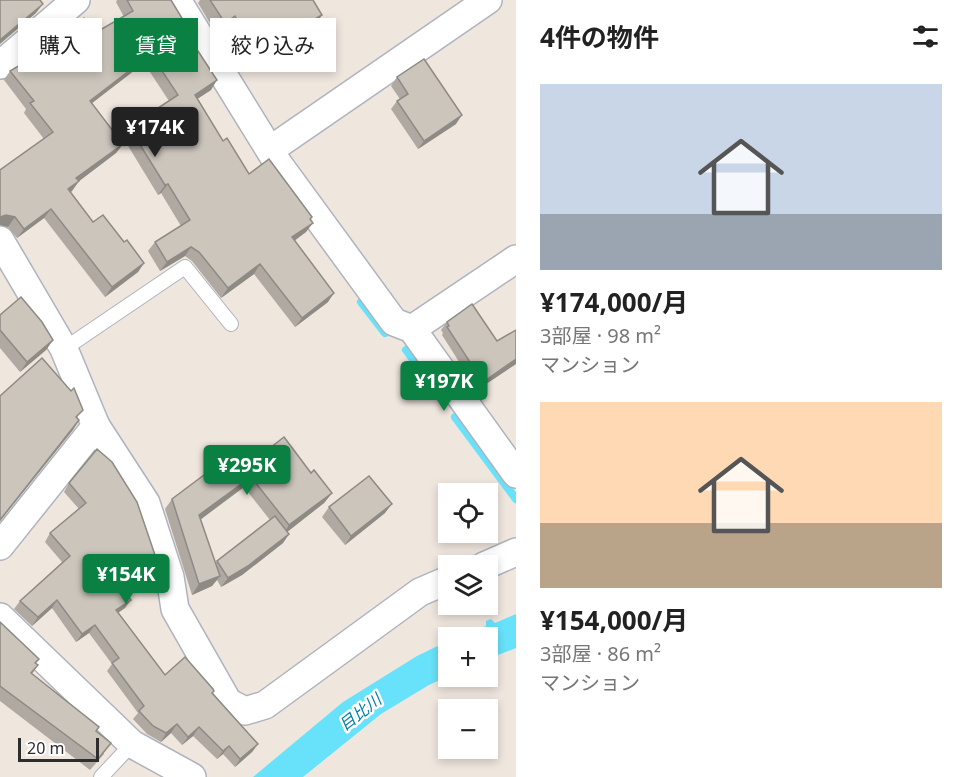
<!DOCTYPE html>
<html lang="ja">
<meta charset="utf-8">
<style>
body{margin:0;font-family:"Noto Sans","Noto Sans JP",sans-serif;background:#f2f2f2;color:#222;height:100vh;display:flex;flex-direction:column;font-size:22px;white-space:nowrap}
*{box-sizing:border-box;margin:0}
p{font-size:20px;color:#767676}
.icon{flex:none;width:33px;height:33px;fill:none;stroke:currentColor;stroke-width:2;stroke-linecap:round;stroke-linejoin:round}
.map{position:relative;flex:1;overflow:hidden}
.drawer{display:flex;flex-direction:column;background:#fff;width:450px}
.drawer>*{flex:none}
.hud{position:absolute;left:18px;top:18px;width:408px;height:54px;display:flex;gap:12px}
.controls{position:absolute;left:438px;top:483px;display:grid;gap:12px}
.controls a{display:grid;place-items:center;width:60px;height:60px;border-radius:0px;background:#fff;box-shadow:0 3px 9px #0003;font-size:30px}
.scale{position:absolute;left:18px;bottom:15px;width:81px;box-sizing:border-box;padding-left:6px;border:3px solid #2d2d2d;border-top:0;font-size:16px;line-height:21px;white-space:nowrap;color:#2d2d2d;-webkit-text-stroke:4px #fff;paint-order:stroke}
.price{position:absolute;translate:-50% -51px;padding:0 14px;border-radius:6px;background:#0b8043;color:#fff;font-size:20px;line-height:39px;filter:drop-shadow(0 2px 3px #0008)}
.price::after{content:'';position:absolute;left:50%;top:36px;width:18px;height:14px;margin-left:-9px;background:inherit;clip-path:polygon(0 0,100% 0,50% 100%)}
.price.on{background:#222;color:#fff}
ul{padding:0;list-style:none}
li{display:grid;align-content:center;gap:12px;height:318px;padding:0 24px}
li span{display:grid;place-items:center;height:186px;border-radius:0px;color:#555}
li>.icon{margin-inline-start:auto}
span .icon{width:108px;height:108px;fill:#fffc;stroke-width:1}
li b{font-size:26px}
h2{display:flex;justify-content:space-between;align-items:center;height:72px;padding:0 24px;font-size:26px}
.pill{padding:0 21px;border-radius:0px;background:#fff;box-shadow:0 3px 9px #0003;font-size:21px;line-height:54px}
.pill.on{background:#0b8043;color:#fff}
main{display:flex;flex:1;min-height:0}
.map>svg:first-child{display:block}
.water{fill:#68e2fb}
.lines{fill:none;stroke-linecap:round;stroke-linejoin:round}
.stream{stroke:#68e2fb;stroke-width:8}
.service-casing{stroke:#aeb3be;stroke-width:16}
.minor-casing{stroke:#aeb3be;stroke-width:30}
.service{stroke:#fff;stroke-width:14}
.minor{stroke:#fff;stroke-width:27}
.wall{fill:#afa9a2;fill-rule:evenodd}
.shaded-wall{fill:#8e8a84}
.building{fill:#cbc5bc;stroke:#8e8a84;stroke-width:1.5}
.labels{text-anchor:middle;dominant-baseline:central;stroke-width:5;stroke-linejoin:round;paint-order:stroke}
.water-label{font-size:16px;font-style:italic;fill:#017da6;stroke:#fff}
</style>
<main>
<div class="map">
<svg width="516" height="777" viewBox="0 0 516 777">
<rect width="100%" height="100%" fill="#efe6de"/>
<g class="water">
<path d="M516 614V648L488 659V638L456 637 486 626V621L491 619 495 623Z"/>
<path d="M448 641V676L429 685 381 714 303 777H253L343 702 417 656Z"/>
</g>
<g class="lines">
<g class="stream">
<path d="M361 302 385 333"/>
<path d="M406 350 444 402"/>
<path d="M455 417 516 499"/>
</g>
<defs>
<g id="service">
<path d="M64 349 185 267 231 324"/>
<path d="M101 777 132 744"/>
</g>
<g id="minor">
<path d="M177 0 277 162 394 322 412 329 516 474"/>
<path d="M0 65 76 0"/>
<path d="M270 150 488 0"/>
<path d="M0 240 64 349 96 426 146 503 170 577 175 609 228 702 245 711 265 705 420 592 448 580"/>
<path d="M412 329 516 259"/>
<path d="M0 546 96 426"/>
<path d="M484 566 516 552"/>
<path d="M0 617 132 744 192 777"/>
</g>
</defs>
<use href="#service" class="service-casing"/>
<use href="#minor" class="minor-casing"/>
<use href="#service" class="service"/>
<use href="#minor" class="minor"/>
</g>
<g class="wall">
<path d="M117 0H171L195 46 211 90 197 99 223 141 249 174 312 217 306 232 295 240 328 302 295 327 254 274 221 298 192 261 185 256 160 271 148 251 155 242 181 226 161 193 158 195 122 136 129 127 169 101 144 63 92 103 123 144 116 153 79 181 71 192 93 222 124 242 144 263 138 272 105 297 44 218 17 238 8 227 0 225V170L44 139 24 113 26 109 4 80 10 71 17 67 66 32 95 33 124 17 116 2Z"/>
<path d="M200 0H313L314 27 248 64 227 28 217 35 198 3Z"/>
<path d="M397 77 456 124 418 149 391 109 397 101 400 99 391 86Z"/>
<path d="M0 315 53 340 46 350 20 372 0 348Z"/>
<path d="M447 322 497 341 516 364 477 390 442 335 443 333 441 330Z"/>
<path d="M247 466 311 473 332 493 324 503 287 532 289 534 283 543 242 575 221 587 217 580 212 586 192 595 165 509 172 499ZM244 487 270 520 217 561 215 563 200 519Z"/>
<path d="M69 483 156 558 150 566 143 572 137 574V582L127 595 125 608 118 613 165 675 213 693 258 744 252 752 235 767 223 754 217 759 193 736 182 745 171 733 161 742 147 734 133 719 138 713 107 671 112 664 89 633 76 642 52 608 32 626 14 609 20 601 62 562 45 542 50 533 79 509 64 492Z"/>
<path d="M329 507 385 513 345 545 322 517Z"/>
<path d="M0 622 39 659 36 663 38 665 32 674 96 731 104 754 90 770 0 701Z"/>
</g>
<g class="shaded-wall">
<path d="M43 4 36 13 0 44V40Z"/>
<path d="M322 15 314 27 248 64 256 52Z"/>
<path d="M235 16 227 28 217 35 225 23Z"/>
<path d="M151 54 144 63 83 110 90 101Z"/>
<path d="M217 80 211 90 188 105 195 95Z"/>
<path d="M462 115 456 124 418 149 424 141Z"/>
<path d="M123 144 116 153 70 188 76 178Z"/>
<path d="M79 181 72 191 62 198 68 189Z"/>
<path d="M168 184 161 193 158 195 165 185Z"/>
<path d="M51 209 44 218 17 238 24 229Z"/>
<path d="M6 215 15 217 8 227 0 225V217Z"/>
<path d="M313 223 306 232 286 247 292 237Z"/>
<path d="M191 247 185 256 160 271 167 262Z"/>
<path d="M144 263 138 272 105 297 112 287Z"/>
<path d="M260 264 254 274 221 298 228 288Z"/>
<path d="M334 293 328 302 295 327 302 318Z"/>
<path d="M53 340 46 350 20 372 27 362Z"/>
<path d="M516 359V364L477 390 483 382Z"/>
<path d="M79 420 73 430 0 521V520Z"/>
<path d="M251 477 244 487 192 526 199 515Z"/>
<path d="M332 493 324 503 282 536 289 525Z"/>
<path d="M392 504 385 513 345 545 351 536Z"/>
<path d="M289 534 283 543 242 575 221 587 228 578Z"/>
<path d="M156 558 150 566 143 572 127 578 132 569Z"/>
<path d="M220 576 212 586 192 595 199 584Z"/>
<path d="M137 582 131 591 120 601 126 593Z"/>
<path d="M57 600 52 608 32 626 38 617Z"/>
<path d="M131 600 125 608 110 618 116 610Z"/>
<path d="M95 625 89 633 76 642 82 634Z"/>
<path d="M177 724 171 733 161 742 166 733Z"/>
<path d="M199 727 193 736 182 745 188 737Z"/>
<path d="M258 744 252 752 235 767 240 759Z"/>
<path d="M229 746 223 754 217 759 223 751Z"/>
</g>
<g class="building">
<path d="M0 0H40L43 4 0 40Z"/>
<path d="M127 0H171L197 43 194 45 217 80 195 95 223 141 227 138 249 174 269 159 312 217 310 219 313 223 292 237 334 293 302 318 260 264 228 288 199 252 191 247 167 262 155 242 190 220 168 184 165 185 129 127 178 95 151 54 90 101 123 144 76 178 79 181 68 189 93 222 103 215 124 242 127 240 144 263 112 287 51 209 24 229 15 217 6 215 0 217V170L53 132 30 103 34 101 10 71 17 67 63 28 66 32 84 18 95 33 133 11Z"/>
<path d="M210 0H313L322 15 256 52 235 16 225 23Z"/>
<path d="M424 59 462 115 424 141 397 101 408 94 397 77Z"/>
<path d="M21 297 42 322 53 340 27 362 0 330V315Z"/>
<path d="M472 304 497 341 516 330V359L483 382 447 327 449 326 447 322Z"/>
<path d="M42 358 71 391 74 388 83 410 76 417 79 420 0 520V396Z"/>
<path d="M284 437 311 473 314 470 332 493 289 525 251 477 199 515 220 576 199 584 172 499 236 451 247 466Z"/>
<path d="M97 449 112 462 137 502 156 558 148 564 132 569 137 574V582L126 593 131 600 116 610 165 675 185 657 213 689 214 691 212 693 258 744 240 759 229 746 223 751 199 727 188 737 177 724 166 733 153 726 139 711 144 706 112 663 119 658 95 625 82 634 57 600 38 617 20 601 70 556 50 533 86 503 69 483Z"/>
<path d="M369 476 392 504 351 536 329 507Z"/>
<path d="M275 516 289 534 248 566 228 578 217 561Z"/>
<path d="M0 622 39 659 35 663 38 665 31 673 99 727 96 731 111 743 98 759 0 686Z"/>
</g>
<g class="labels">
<g class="water-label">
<text transform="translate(360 712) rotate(-38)">目比川</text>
</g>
</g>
</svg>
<div class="controls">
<a><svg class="icon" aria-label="locate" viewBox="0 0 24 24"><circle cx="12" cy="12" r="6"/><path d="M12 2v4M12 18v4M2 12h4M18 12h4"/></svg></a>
<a><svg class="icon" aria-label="layers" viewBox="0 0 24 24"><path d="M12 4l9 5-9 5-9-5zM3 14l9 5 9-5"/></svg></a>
<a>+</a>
<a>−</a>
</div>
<div class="scale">20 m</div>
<b class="price on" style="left:155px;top:158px">¥174K</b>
<b class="price" style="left:444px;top:412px">¥197K</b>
<b class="price" style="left:247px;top:496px">¥295K</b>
<b class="price" style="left:126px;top:605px">¥154K</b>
<div class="hud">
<a class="pill">購入</a>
<a class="pill on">賃貸</a>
<a class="pill">絞り込み</a>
</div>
</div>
<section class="drawer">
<h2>4件の物件<svg class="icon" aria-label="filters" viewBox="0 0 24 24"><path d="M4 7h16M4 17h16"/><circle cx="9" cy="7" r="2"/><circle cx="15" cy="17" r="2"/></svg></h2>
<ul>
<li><span style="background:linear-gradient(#c9d6e8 70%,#9aa5b1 0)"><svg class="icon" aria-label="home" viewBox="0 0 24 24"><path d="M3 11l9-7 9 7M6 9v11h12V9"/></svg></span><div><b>¥174,000/月</b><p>3部屋 · 98 m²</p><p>マンション</p></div></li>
<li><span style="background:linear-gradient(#ffd9b3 65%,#b9a48a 0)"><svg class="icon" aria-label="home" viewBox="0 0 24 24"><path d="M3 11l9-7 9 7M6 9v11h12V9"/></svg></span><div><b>¥154,000/月</b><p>3部屋 · 86 m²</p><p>マンション</p></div></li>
</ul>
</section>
</main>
